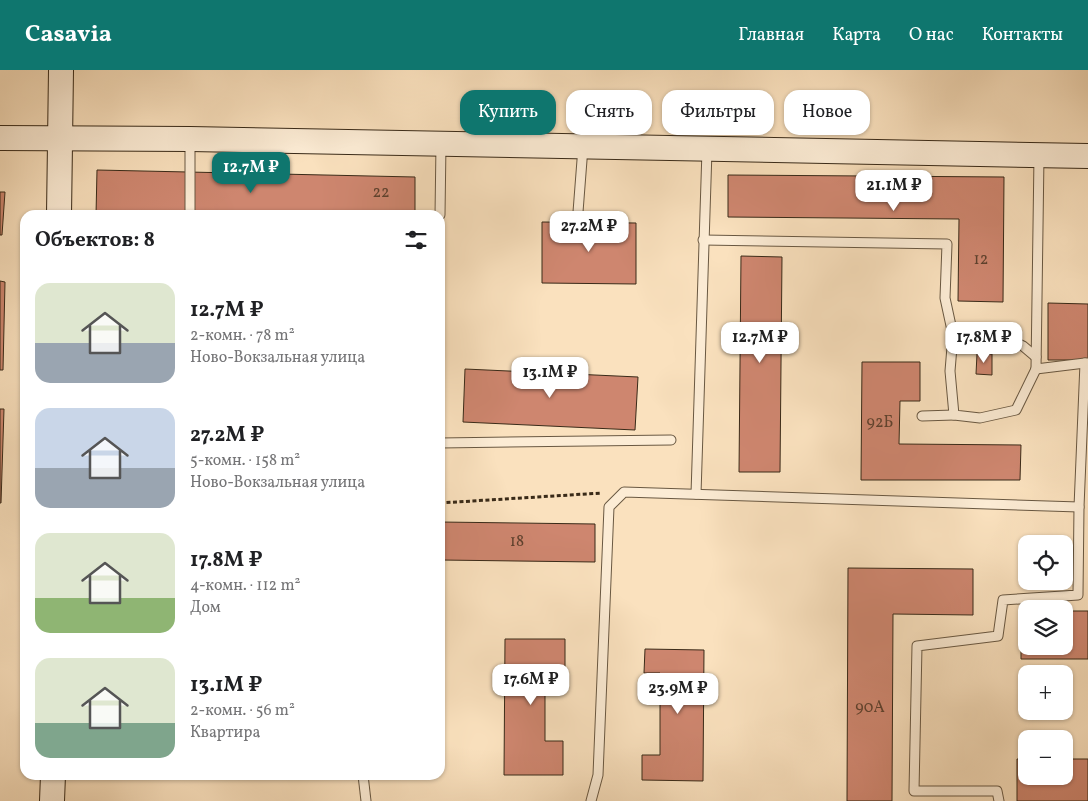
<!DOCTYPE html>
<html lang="ru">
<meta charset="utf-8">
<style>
body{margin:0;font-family:Vollkorn,serif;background:#f2f2f2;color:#202124;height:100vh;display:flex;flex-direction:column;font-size:19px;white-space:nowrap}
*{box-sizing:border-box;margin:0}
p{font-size:16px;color:#757577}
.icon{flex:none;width:28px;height:28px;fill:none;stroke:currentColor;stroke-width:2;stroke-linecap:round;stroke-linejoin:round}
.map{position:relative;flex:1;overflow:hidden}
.details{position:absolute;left:20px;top:140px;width:425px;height:570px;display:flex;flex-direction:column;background:#fff;border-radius:15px;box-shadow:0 1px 4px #0004}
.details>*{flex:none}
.banner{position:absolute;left:460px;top:20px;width:475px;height:45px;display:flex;gap:10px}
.tools{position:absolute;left:1018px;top:465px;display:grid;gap:10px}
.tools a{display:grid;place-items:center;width:55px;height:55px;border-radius:10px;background:#fff;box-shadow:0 1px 4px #0004;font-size:25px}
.price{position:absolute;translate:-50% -42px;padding:0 11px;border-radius:10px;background:#fff;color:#222;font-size:16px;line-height:32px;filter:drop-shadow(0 1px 2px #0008)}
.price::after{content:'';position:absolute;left:50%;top:30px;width:15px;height:11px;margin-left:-8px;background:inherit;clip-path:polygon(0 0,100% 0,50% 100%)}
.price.selected{background:#0f766e;color:#fff}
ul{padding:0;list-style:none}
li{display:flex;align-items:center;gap:15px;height:125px;padding:0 15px}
li span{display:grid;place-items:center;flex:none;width:140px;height:100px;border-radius:15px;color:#555}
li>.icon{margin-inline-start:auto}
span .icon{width:60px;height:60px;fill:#fffc;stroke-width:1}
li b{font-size:21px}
h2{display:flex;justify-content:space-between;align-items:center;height:60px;padding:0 15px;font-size:21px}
.chip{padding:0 18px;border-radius:15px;background:#fff;box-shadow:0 1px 4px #0004;font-size:18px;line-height:45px}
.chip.selected{background:#0f766e;color:#fff}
header{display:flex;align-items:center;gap:30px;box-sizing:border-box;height:70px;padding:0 25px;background:#0f766e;color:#fff}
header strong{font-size:24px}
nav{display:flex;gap:28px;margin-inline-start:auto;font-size:18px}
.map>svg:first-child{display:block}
.building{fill:#ce866f;stroke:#392a18}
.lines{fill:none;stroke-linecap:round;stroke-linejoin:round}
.service-casing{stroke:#695842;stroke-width:11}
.secondary-casing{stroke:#392a18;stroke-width:26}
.path{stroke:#392a18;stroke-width:3;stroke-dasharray:4 2.5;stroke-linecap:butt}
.service{stroke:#fcecd5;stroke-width:9}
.secondary{stroke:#fcecd5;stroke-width:24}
.labels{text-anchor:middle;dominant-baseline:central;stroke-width:5;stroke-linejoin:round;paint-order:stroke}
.number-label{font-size:16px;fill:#5e412e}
</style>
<header>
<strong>Casavia</strong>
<nav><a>Главная</a><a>Карта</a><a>О нас</a><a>Контакты</a></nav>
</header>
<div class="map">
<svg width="1088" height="731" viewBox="0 0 1088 731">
<rect width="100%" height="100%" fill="#fae1be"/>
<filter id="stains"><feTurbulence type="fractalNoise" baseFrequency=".004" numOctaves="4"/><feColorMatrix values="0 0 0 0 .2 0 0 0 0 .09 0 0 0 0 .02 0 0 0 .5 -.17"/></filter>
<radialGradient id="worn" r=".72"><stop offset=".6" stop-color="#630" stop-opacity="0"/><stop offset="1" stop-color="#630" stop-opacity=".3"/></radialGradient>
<g class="building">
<path d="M97 100 415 107V145H96Z"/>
<path d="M728 105 1004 107 1003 232 958 231 959 149 728 147Z"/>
<path d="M0 122H5L2 165H0Z"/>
<path d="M542 152 636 153V214L542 213Z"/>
<path d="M741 186 782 187 780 402H739Z"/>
<path d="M0 211 5 212 3 300H0Z"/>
<path d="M1048 233 1088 234V290H1048Z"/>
<path d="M977 284H992V305L976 304Z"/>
<path d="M862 292H920V331H900L899 374 1021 375 1020 410H861Z"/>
<path d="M465 299 638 307 635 360 463 352Z"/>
<path d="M0 339H4L1 433H0Z"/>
<path d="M440 452 595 454V492L440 490Z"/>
<path d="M848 498 973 499V545L893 544 892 731H847Z"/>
<path d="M1021 541H1026V576H1064V541H1088V589H1021Z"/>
<path d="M505 569H565V606H545V671H563V705H504Z"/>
<path d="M645 579 704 580 703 711 642 710V685H660V603H644Z"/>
<path d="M1017 689H1026V706H1064V689H1088V731H1017Z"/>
</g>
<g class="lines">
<defs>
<g id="service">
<path d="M1039 86 1036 299 1085 293"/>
<path d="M578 142 583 77"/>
<path d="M190 145V70"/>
<path d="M440 145 441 74"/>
<path d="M703 170 947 174 945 228 953 265"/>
<path d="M1036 299 1016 340 980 348 954 345 950 301 953 265 996 263 1023 276 1036 287"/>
<path d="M922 346 954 345"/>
<path d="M440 373 671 370"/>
<path d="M696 424 707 80"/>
<path d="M363 705 366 731"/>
<path d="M591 731 598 705 609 437 624 422 1079 437"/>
<path d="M999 731 997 721H914L917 576 998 566 1003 530 1078 525 1079 437 1085 293H1088"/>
</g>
<g id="secondary">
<path d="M0 68 190 69 1088 86"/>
<path d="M59 145 61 0"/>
<path d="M52 731 53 705"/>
</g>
</defs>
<use href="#service" class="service-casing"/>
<use href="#secondary" class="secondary-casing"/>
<path class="path" d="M440 433 602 423"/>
<use href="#service" class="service"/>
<use href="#secondary" class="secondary"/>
</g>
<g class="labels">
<g class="number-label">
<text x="381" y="123">22</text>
<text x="981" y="190">12</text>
<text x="880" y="353">92Б</text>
<text x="517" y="472">18</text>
<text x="870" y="638">90А</text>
</g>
</g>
<rect width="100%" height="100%" filter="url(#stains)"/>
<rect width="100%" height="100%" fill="url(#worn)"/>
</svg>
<div class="tools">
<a><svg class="icon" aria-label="locate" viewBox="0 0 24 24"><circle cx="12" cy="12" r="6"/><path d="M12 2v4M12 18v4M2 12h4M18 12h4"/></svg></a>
<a><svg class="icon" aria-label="layers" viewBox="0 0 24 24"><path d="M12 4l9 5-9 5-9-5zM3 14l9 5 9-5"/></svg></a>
<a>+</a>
<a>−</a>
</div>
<b class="price selected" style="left:251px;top:124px">12.7M ₽</b>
<b class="price" style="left:894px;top:142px">21.1M ₽</b>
<b class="price" style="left:589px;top:183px">27.2M ₽</b>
<b class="price" style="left:760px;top:294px">12.7M ₽</b>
<b class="price" style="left:984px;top:294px">17.8M ₽</b>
<b class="price" style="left:550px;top:329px">13.1M ₽</b>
<b class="price" style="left:531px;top:636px">17.6M ₽</b>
<b class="price" style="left:678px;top:645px">23.9M ₽</b>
<div class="banner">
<a class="chip selected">Купить</a>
<a class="chip">Снять</a>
<a class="chip">Фильтры</a>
<a class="chip">Новое</a>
</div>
<section class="details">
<h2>Объектов: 8<svg class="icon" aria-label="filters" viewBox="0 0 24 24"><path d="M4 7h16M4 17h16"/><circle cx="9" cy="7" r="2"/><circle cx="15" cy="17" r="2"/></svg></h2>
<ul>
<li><span style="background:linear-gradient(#dfe7d0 60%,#9aa5b1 0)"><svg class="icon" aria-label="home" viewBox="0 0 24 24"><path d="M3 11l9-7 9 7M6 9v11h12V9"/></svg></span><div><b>12.7M ₽</b><p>2-комн. · 78 m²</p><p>Ново-Вокзальная улица</p></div></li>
<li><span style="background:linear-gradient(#c9d6e8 60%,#9aa5b1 0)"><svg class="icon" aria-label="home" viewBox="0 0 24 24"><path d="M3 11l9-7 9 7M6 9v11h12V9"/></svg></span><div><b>27.2M ₽</b><p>5-комн. · 158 m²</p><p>Ново-Вокзальная улица</p></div></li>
<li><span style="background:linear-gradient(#dfe7d0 65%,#8fb573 0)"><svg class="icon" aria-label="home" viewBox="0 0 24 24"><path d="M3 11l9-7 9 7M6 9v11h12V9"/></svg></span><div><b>17.8M ₽</b><p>4-комн. · 112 m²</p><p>Дом</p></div></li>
<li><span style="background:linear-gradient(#dfe7d0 65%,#7fa58c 0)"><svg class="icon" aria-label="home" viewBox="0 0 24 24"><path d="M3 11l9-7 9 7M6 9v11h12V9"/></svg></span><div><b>13.1M ₽</b><p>2-комн. · 56 m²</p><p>Квартира</p></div></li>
</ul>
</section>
</div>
